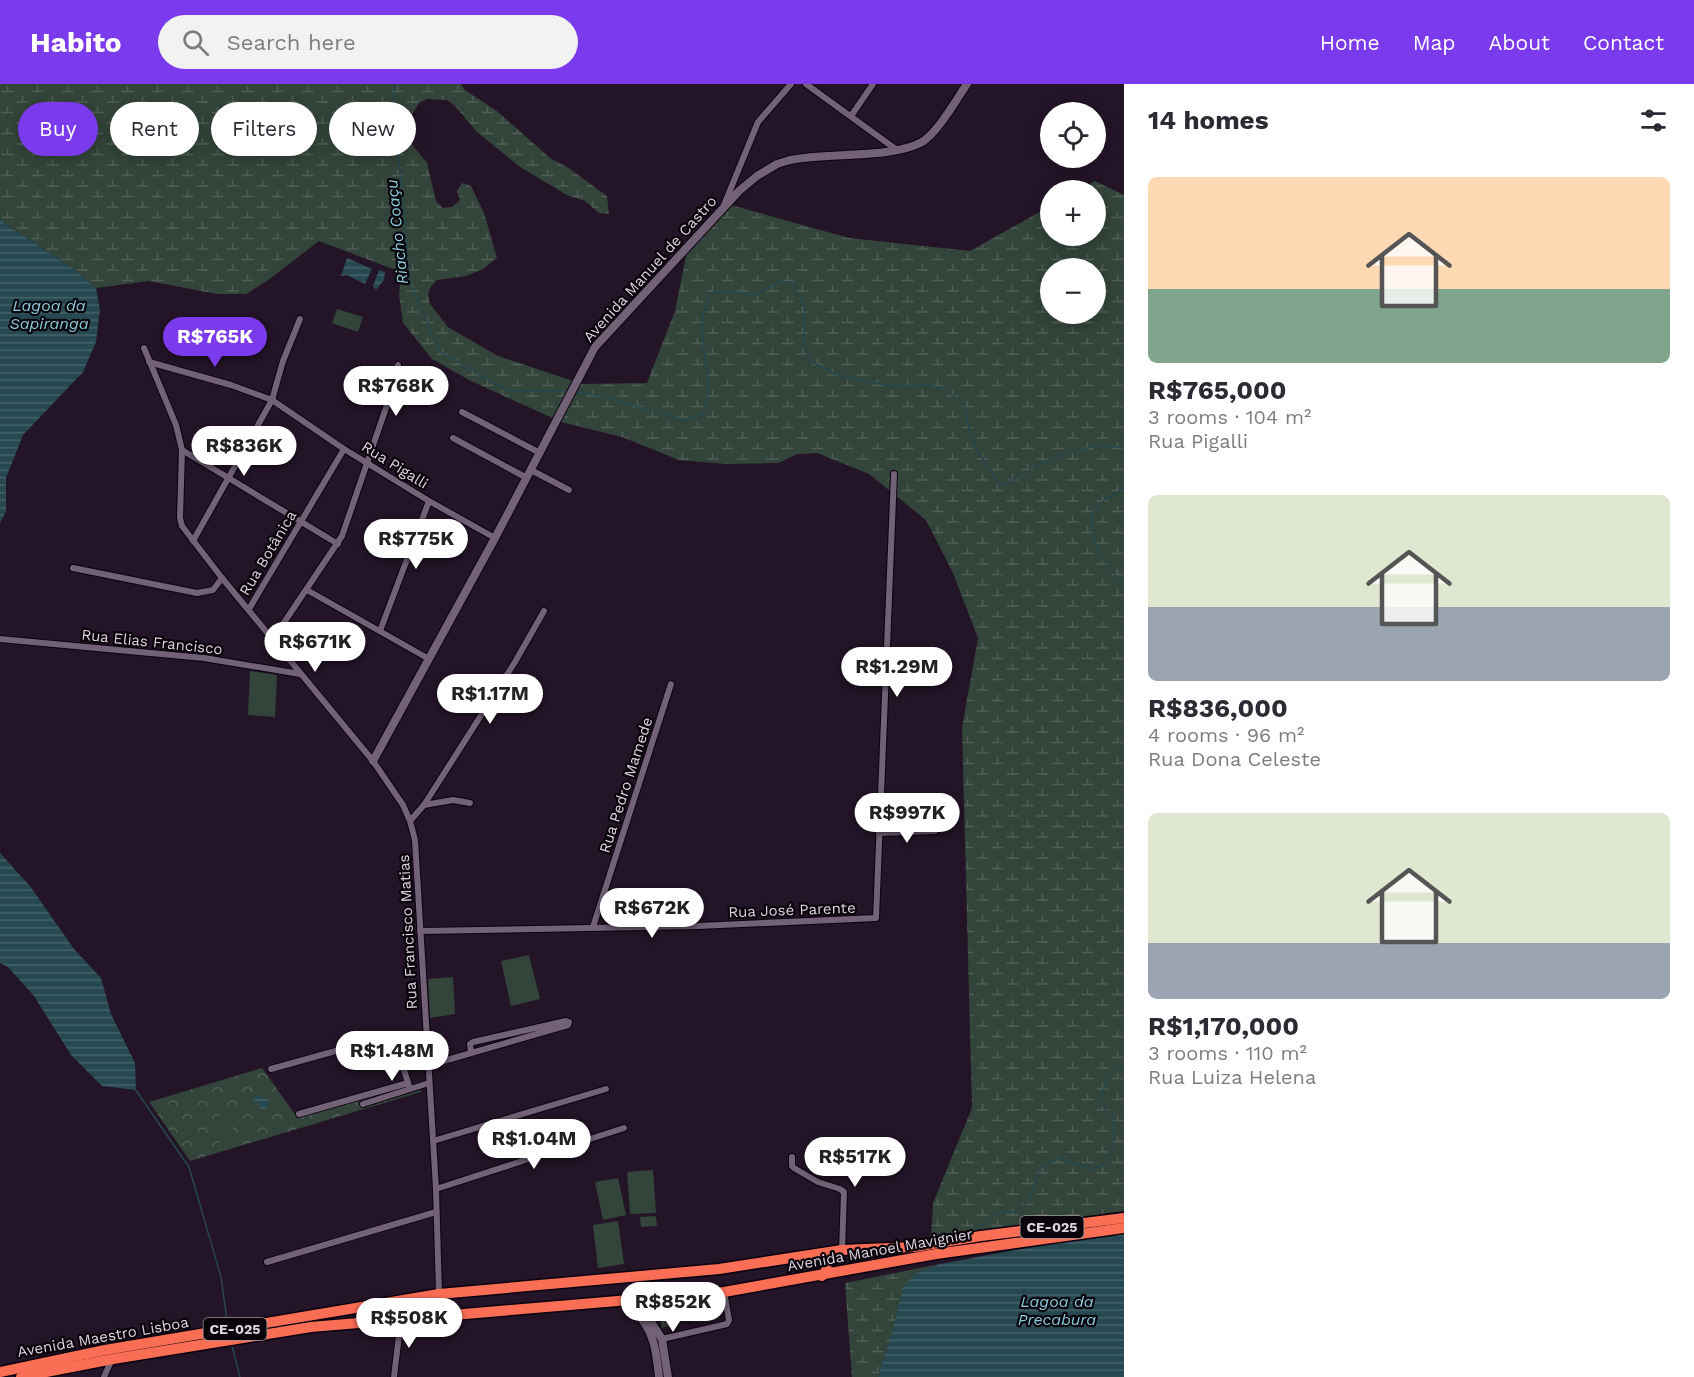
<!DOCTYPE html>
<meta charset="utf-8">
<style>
body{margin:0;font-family:"Work Sans",sans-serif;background:#f2f2f3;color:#2b2b33;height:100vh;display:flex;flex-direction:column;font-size:22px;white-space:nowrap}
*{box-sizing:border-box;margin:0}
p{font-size:20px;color:#7c7c81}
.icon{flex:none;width:33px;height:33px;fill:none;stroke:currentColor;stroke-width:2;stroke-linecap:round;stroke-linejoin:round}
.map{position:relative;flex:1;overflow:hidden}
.details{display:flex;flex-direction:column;background:#fff;width:570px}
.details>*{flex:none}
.hud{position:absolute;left:18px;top:18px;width:570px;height:54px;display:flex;gap:12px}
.fabs{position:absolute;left:1040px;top:18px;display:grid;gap:12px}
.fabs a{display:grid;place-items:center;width:66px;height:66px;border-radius:50%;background:#fff;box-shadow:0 3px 15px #0003;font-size:30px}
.price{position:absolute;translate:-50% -51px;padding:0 14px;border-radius:21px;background:#fff;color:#222;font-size:20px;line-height:39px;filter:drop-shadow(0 2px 3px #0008)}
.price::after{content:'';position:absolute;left:50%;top:36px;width:18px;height:14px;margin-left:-9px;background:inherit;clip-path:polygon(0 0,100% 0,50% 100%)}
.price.on{background:#7c3aed;color:#fff}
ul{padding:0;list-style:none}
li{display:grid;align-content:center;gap:12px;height:318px;padding:0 24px}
li span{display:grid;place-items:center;height:186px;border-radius:9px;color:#555}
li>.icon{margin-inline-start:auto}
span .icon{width:108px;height:108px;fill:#fffc;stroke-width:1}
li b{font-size:26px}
h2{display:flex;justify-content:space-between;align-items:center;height:72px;padding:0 24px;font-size:26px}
.chip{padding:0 21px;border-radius:27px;background:#fff;box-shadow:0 3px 15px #0003;font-size:21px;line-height:54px}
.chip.on{background:#7c3aed;color:#fff}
header{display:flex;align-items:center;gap:36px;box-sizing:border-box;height:84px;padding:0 30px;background:#7c3aed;color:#fff}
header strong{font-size:28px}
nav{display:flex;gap:33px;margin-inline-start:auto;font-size:21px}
.search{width:420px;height:54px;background:#f2f2f3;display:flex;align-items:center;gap:15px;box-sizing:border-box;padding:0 21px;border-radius:33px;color:#7c7c81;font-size:22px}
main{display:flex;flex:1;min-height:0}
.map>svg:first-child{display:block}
.grass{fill:url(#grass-dots)}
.wetland{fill:url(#wetland-marsh);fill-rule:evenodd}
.park{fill:url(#park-crowns)}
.garden{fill:#33443a}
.water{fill:url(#water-rules)}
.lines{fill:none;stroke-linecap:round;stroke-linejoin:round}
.stream{stroke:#264850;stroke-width:1.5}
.street-casing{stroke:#0c020f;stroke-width:8}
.secondary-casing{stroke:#0c020f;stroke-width:10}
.highway-casing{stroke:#0c020f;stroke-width:13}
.street{stroke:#736178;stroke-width:6}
.secondary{stroke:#736178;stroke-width:8}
.highway{stroke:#fb6e56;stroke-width:10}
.labels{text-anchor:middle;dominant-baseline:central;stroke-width:4.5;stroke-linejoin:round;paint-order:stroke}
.shield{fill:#09040a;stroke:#9f96a1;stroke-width:1.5}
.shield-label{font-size:14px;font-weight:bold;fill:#dfd5e2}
.street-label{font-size:15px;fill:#dfd5e2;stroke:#09040a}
.water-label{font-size:16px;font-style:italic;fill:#89ccde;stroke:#09040a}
</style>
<header>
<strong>Habito</strong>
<div class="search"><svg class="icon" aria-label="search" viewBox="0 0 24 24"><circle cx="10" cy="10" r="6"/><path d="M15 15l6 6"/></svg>Search here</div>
<nav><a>Home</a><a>Map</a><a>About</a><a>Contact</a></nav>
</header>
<main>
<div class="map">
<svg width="1124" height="1293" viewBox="0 0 1124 1293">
<defs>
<pattern id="grass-dots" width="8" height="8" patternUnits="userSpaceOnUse" patternTransform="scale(1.5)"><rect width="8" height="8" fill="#33443a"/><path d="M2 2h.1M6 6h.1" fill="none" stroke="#505e56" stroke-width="1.8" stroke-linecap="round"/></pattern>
<pattern id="wetland-marsh" width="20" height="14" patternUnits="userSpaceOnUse" patternTransform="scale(1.5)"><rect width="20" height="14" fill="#33443a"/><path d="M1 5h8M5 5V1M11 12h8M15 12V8" fill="none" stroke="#505e56"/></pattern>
<pattern id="park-crowns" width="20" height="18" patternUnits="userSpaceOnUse" patternTransform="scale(1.5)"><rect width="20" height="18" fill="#33443a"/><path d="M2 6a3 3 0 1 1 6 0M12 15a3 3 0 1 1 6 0" fill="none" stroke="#505e56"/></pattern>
<pattern id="water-rules" width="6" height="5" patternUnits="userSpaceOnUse" patternTransform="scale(1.5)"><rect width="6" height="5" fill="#264850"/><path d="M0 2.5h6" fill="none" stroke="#456269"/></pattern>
</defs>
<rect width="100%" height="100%" fill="#231427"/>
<path class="grass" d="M669 1217 674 1240 662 1244 659 1231 647 1220 650 1218Z"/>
<g class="wetland">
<path d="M0 0H461L465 6 497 27 550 74 567 83 607 112 609 130 599 129 585 117 567 111 520 83 477 48 454 21 447 16 427 15 419 19 404 44 406 53 427 79 436 117 443 124 452 123 460 116 457 107 462 99 471 102 484 129 497 174 483 185 466 192 437 196 431 202 428 211 430 220 448 243 498 272 582 300 647 299 675 227 687 167 731 121 849 154 970 167 1050 122V152H1095V106H1078L1095 97 1124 111V1127L931 1154 933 1119 972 1024 962 644 978 554 953 489 926 436 869 390 817 369 798 370 778 379 726 380 679 376 622 353 561 338 469 296 432 275 403 239 399 211 401 188 319 157 267 197 246 210H217L149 197 96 204 71 183 4 139 0 134ZM1050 184H1095V230H1050Z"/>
<path d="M940 1180 914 1190 878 1293H852L845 1199Z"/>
</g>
<path class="park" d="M262 984 297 1033 420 998 421 1008 190 1077 149 1018Z"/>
<g class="garden">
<path d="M337 225 363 233 358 248 332 239Z"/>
<path d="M250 587 277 591 275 633 248 631Z"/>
<path d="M529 871 540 915 511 922 501 877Z"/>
<path d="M453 893 455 930 430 934 428 895Z"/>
<path d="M177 1028 187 1041 179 1048 168 1034Z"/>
<path d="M222 1029 237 1051 222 1062 206 1040Z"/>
<path d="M653 1086 656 1129 630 1130 627 1088Z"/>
<path d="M618 1094 626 1131 603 1136 595 1098Z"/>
<path d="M656 1132 657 1142 641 1143 640 1133Z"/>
<path d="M618 1137 624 1180 598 1184 593 1141Z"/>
</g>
<g class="water">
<path d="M0 134 4 139 71 183 96 204 100 226 96 258 83 288 23 351 6 394V427L0 439Z"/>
<path d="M347 174 372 185 365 200 347 191 341 192Z"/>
<path d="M379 186 385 188 384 196 376 206 373 202Z"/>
<path d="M0 769 30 802 74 865 101 894 111 930 135 979 136 1006 102 1002 71 971 34 912 8 883 0 879Z"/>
<path d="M257 1011 269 1016 268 1022 264 1026 261 1025 259 1020 254 1016V1013Z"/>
<path d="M1108 1149H1124V1293H878L892 1249 903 1204 914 1190 940 1180Z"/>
</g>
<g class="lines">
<g class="stream">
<path d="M395 0 394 18 410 199 440 268 509 307H569"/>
<path d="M577 308 609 314 683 336 703 331C706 321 708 310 708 299 707 270 692 231 714 207L739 208 756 211 781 197 793 199 805 225 803 261 811 277 834 290 890 302 931 301 945 306 964 320 970 350 976 364 1000 401 1022 392 1038 380 1068 369 1099 361 1124 364"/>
<path d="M1124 404 1102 418 1091 431C1093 462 1101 479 1124 500"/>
<path d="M135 1005 189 1083 221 1193 227 1237"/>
<path d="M977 1148C990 1129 993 1127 1016 1128L1027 1119 1042 1083 1061 1073C1069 1077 1079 1083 1087 1084 1115 1088 1115 1051 1114 1033L1105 1026 1100 1014 1109 992 1124 980"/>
<path d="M232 1262 240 1293"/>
</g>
<defs>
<g id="street">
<path d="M806 0 897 66"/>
<path d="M851 32 873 0"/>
<path d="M724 121 758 38 791 0"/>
<path d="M144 264 176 341 182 366 180 434 182 442 222 494 373 677 403 721 410 737 415 756 436 1105 439 1210"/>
<path d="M149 278 231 301 272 316 344 365 429 417 495 454"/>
<path d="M462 328 540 369"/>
<path d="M453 354 527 394"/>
<path d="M182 366 338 460"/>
<path d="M531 386 569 406"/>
<path d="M193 457 272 316 283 277 300 235"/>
<path d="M73 484 197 509 213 506 222 494"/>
<path d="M307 506 429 575"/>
<path d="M249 525 344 365"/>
<path d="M380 547 429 417"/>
<path d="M0 555 204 574 300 590"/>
<path d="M273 555 342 452 389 315 398 281"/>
<path d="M424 721 453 716 470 719"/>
<path d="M410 737 424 721 515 578 544 527"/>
<path d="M879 749 935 747"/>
<path d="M593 843 671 600"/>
<path d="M420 847 698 842 876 834 894 390"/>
<path d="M427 981 440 978 568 941 569 938 566 937 473 958 470 960 471 969"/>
<path d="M271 985 393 951 410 1005"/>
<path d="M363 1020 429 999"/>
<path d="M299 1030 408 999"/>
<path d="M433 1057 606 1005"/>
<path d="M792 1073V1082L794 1084 818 1098 840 1105 844 1108 842 1166"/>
<path d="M436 1105 624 1044"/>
<path d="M267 1178 436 1128"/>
<path d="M662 1255 727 1240 729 1236 724 1208"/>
<path d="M104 1293 112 1275"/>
<path d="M394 1293 401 1234"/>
</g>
<g id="secondary">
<path d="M373 677 495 454 595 263 739 107 757 92 777 80 790 76C827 68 891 75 922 58 938 48 956 16 967 0"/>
<path d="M640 1215 642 1224 662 1255 668 1293"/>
<path d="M622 1216C629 1220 632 1224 637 1229 655 1250 656 1267 659 1293"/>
</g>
<g id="highway">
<path d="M814 1171 827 1178 826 1187 822 1192"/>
<path d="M0 1288 105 1266 439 1210 719 1185 842 1166 914 1163 981 1152 1124 1134"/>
<path d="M21 1293 113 1275 311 1243 724 1208 936 1170 1124 1144"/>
</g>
</defs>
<use href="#street" class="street-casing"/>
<use href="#secondary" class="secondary-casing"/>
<use href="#highway" class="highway-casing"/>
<use href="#street" class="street"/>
<use href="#secondary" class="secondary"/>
<use href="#highway" class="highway"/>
</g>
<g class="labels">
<g class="shield">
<rect x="1020.5" y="1132" width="63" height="22" rx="4.5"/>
<rect x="203.5" y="1234" width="63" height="22" rx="4.5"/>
</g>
<g class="shield-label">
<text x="1052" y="1143">CE-025</text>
<text x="235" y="1245">CE-025</text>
</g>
<g class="street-label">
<text transform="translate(650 185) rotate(-48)">Avenida Manuel de Castro</text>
<text transform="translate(395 381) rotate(32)">Rua Pigalli</text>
<text transform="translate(268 469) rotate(-59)">Rua Botânica</text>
<text transform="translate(152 558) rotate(6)">Rua Elias Francisco</text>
<text transform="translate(626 701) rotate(-72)">Rua Pedro Mamede</text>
<text transform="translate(792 826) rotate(-2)">Rua José Parente</text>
<text transform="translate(408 848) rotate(-93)">Rua Francisco Matias</text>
<text transform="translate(880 1166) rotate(-10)">Avenida Manoel Mavignier</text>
<text transform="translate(103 1253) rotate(-10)">Avenida Maestro Lisboa</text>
</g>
<g class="water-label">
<text transform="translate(397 148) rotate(-96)">Riacho Coaçu</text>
<text x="49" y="221">Lagoa da<tspan x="49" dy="18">Sapiranga</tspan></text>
<text x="1057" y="1217">Lagoa da<tspan x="1057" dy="18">Precabura</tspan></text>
</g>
</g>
</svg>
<div class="fabs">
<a><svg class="icon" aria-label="locate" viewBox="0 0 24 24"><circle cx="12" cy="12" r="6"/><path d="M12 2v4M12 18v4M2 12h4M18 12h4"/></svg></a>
<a>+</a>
<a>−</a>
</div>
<b class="price on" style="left:215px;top:284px">R$765K</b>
<b class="price" style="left:396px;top:333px">R$768K</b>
<b class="price" style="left:244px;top:393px">R$836K</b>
<b class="price" style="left:416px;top:486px">R$775K</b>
<b class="price" style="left:315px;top:589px">R$671K</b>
<b class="price" style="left:897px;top:614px">R$1.29M</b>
<b class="price" style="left:490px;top:641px">R$1.17M</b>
<b class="price" style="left:907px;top:760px">R$997K</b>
<b class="price" style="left:652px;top:855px">R$672K</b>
<b class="price" style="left:392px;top:998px">R$1.48M</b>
<b class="price" style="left:534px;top:1086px">R$1.04M</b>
<b class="price" style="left:855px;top:1104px">R$517K</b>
<b class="price" style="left:673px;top:1249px">R$852K</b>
<b class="price" style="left:409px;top:1265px">R$508K</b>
<div class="hud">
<a class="chip on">Buy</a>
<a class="chip">Rent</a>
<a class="chip">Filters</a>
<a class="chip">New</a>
</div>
</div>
<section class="details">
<h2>14 homes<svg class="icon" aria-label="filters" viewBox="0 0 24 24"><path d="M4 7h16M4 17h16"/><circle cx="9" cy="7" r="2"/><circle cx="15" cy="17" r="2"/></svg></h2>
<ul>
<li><span style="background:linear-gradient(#ffd9b3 60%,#7fa58c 0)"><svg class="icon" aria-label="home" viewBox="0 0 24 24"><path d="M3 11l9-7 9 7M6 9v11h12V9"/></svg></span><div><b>R$765,000</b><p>3 rooms · 104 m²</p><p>Rua Pigalli</p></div></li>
<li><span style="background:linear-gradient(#dfe7d0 60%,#9aa5b1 0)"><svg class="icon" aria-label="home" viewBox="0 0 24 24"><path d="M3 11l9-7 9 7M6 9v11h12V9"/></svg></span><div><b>R$836,000</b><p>4 rooms · 96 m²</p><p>Rua Dona Celeste</p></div></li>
<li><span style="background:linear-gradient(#dfe7d0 70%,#9aa5b1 0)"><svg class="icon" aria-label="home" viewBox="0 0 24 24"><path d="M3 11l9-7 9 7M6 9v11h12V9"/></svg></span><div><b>R$1,170,000</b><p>3 rooms · 110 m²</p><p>Rua Luiza Helena</p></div></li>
</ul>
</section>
</main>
